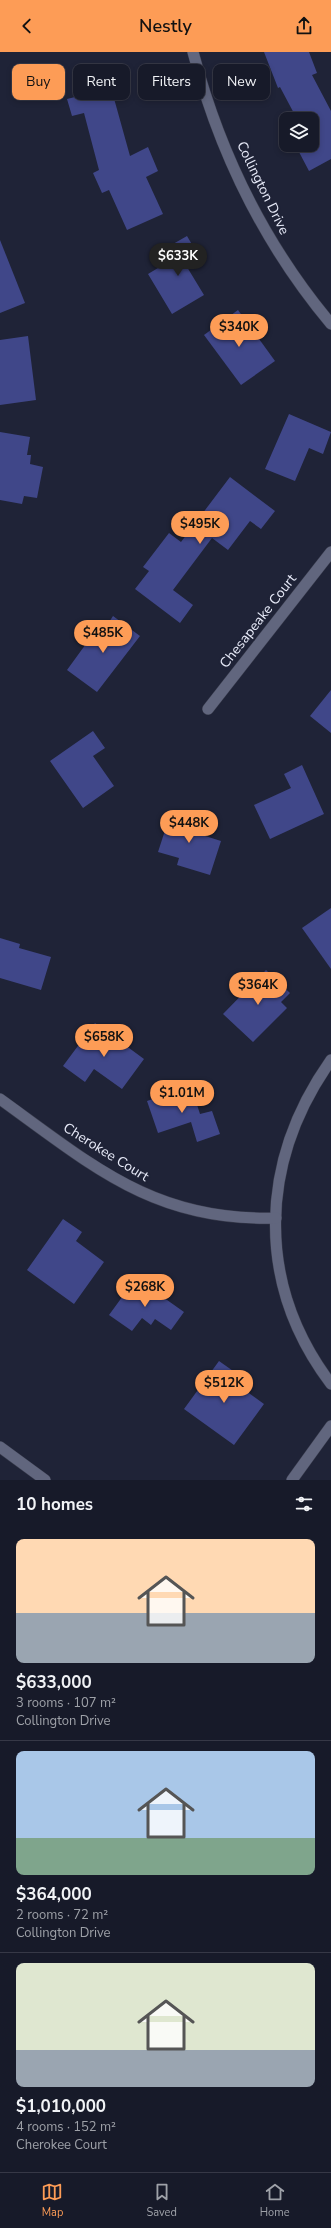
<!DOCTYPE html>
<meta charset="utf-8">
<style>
body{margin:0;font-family:"Nunito Sans",sans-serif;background:#202331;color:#f1f3f6;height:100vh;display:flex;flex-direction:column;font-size:15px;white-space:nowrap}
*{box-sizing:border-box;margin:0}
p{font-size:13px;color:#9ea1a8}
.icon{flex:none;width:22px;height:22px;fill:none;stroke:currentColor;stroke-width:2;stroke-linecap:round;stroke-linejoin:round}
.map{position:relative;height:1428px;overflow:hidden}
.panel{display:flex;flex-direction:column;background:#171a29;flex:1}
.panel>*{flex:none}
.hud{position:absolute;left:12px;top:12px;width:307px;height:36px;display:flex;gap:8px}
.tools{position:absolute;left:279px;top:60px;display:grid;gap:8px}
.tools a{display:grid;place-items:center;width:40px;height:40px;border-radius:8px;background:#171a29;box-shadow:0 2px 6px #0003,0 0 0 1px #363846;font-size:20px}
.price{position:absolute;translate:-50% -34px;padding:0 9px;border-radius:14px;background:#fd9c56;color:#111;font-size:13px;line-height:26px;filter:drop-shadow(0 1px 2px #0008)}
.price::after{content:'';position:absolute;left:50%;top:24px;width:12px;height:9px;margin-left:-6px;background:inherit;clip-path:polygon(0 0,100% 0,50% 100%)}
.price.selected{background:#222;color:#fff}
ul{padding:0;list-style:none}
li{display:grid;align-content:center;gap:8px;height:212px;padding:0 16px}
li+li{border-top:1px solid #363846}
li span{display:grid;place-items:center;height:124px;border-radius:8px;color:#555}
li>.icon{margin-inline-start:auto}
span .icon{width:72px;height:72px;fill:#fffc;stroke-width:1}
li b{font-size:17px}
h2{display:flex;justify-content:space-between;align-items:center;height:48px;padding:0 16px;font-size:17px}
.tag{padding:0 14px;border-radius:8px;background:#171a29;box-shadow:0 2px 6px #0003,0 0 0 1px #363846;font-size:14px;line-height:36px}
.tag.selected{background:#fd9c56;color:#111}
header{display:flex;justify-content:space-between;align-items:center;height:52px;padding:0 16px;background:#fd9c56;color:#111;font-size:18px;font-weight:600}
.menu{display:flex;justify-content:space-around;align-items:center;height:56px;border-top:1px solid #363846;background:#171a29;font-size:11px;color:#9ea1a8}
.menu a{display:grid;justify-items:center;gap:2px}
.menu .selected{color:#fd9c56}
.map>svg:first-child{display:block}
.building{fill:#404789}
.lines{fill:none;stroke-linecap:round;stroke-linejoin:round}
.minor-casing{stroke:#3a3d4e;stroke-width:12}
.tertiary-casing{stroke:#3a3d4e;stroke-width:12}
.minor{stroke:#61667e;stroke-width:11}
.tertiary{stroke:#61667e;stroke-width:11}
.labels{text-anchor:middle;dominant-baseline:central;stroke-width:4;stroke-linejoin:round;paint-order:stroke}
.street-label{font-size:14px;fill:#e7eaf8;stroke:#1f2337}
</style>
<header><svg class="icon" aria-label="back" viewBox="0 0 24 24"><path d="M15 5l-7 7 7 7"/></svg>Nestly<svg class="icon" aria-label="share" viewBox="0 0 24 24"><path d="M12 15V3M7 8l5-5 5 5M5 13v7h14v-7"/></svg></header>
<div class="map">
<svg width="331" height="1428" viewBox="0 0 331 1428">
<rect width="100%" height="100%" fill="#1f2337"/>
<g class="building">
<path d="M264 0H309L317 21 312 23 331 59V107L309 119 299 100 312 93V67H297L280 35 278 36Z"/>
<path d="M105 14 130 104 148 95 158 119 146 125 163 162 127 178 109 138 102 141 93 121 99 118 84 61 72 64 67 47 79 44 73 23Z"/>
<path d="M187 184 200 206 187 215 204 243 172 262 148 222 173 207 166 196Z"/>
<path d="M0 188 25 251 0 261Z"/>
<path d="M238 258 275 309 241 333 204 283Z"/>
<path d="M28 284 36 348 0 353V288Z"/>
<path d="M289 362 331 380 323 402 309 396 295 429 265 417Z"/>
<path d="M0 380 30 385 27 403H31L30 412 43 415 37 446 24 444 22 452 0 448Z"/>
<path d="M230 425 275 459 261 477 250 469 228 498 212 486 173 538 193 553 180 571 135 537 149 519 143 515 169 481 181 490Z"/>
<path d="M113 564 140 584 97 640 67 618 99 574 104 578Z"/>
<path d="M331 638V681L310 664Z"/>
<path d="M93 679 105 696 93 704 114 734 83 756 50 709Z"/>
<path d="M302 713 324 762 270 787 254 753 291 736 284 722Z"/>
<path d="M171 760 206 771 202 783 221 789 210 823 177 813 179 806 158 800Z"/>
<path d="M331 856V917L302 876Z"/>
<path d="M0 886 20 892 19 896 51 905 41 938 0 926Z"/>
<path d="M266 918 290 941 281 950 287 956 253 990 223 962Z"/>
<path d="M95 971 144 1007 122 1037 94 1017 85 1030 63 1014Z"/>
<path d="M191 1034 200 1062 212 1059 220 1082 197 1090 191 1070 158 1081 147 1049Z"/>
<path d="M63 1167 82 1180 76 1189 104 1210 74 1252 27 1218Z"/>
<path d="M136 1226 184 1260 171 1278 155 1267 151 1273 142 1266 132 1279 109 1263Z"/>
<path d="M219 1309 236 1321 231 1328 264 1352 234 1393 184 1357Z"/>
</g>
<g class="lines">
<defs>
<g id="minor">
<path d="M193 0C219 99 265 193 331 272"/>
<path d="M208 657 331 500"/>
<path d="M331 1008C259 1110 255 1231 331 1332"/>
<path d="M0 1047C93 1114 155 1170 276 1166"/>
<path d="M292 1428 331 1374"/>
</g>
<path id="tertiary" d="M0 1395 45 1428"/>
</defs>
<use href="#minor" class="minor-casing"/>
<use href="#tertiary" class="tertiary-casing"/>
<use href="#minor" class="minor"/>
<use href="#tertiary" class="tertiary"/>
</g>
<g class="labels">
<g class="street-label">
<text transform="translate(263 136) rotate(64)">Collington Drive</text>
<text transform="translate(258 569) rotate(-52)">Chesapeake Court</text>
<text transform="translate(106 1100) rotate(32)">Cherokee Court</text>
</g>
</g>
</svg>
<div class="tools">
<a><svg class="icon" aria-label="layers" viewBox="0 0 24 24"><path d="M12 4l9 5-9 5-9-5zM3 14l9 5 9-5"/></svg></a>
</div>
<b class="price selected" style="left:178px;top:225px">$633K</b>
<b class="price" style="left:239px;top:296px">$340K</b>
<b class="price" style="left:200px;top:493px">$495K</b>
<b class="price" style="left:103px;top:602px">$485K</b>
<b class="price" style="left:189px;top:792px">$448K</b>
<b class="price" style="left:258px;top:954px">$364K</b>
<b class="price" style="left:104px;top:1006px">$658K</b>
<b class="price" style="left:182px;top:1062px">$1.01M</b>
<b class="price" style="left:145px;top:1256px">$268K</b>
<b class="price" style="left:224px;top:1352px">$512K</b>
<div class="hud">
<a class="tag selected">Buy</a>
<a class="tag">Rent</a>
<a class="tag">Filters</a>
<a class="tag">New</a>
</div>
</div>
<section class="panel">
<h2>10 homes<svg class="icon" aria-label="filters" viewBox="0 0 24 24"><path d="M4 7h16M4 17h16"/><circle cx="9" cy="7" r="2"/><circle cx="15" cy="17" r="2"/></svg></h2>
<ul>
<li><span style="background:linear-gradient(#ffd9b3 60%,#9aa5b1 0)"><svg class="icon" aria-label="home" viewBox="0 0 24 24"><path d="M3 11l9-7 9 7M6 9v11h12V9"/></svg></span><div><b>$633,000</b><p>3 rooms · 107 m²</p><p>Collington Drive</p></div></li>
<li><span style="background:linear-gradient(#a9c7e8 70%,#7fa58c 0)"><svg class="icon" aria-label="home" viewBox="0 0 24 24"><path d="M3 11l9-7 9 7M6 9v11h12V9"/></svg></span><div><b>$364,000</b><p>2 rooms · 72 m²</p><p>Collington Drive</p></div></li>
<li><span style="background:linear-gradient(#dfe7d0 70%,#9aa5b1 0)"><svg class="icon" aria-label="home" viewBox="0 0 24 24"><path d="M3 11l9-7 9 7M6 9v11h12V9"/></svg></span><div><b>$1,010,000</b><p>4 rooms · 152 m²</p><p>Cherokee Court</p></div></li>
</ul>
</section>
<nav class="menu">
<a class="selected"><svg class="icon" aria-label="map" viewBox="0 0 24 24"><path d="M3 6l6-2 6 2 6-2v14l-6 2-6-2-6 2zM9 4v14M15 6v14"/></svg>Map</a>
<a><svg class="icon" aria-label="saved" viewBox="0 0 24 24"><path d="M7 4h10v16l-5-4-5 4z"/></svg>Saved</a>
<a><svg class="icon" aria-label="home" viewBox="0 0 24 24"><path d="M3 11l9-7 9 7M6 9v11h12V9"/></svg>Home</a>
</nav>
